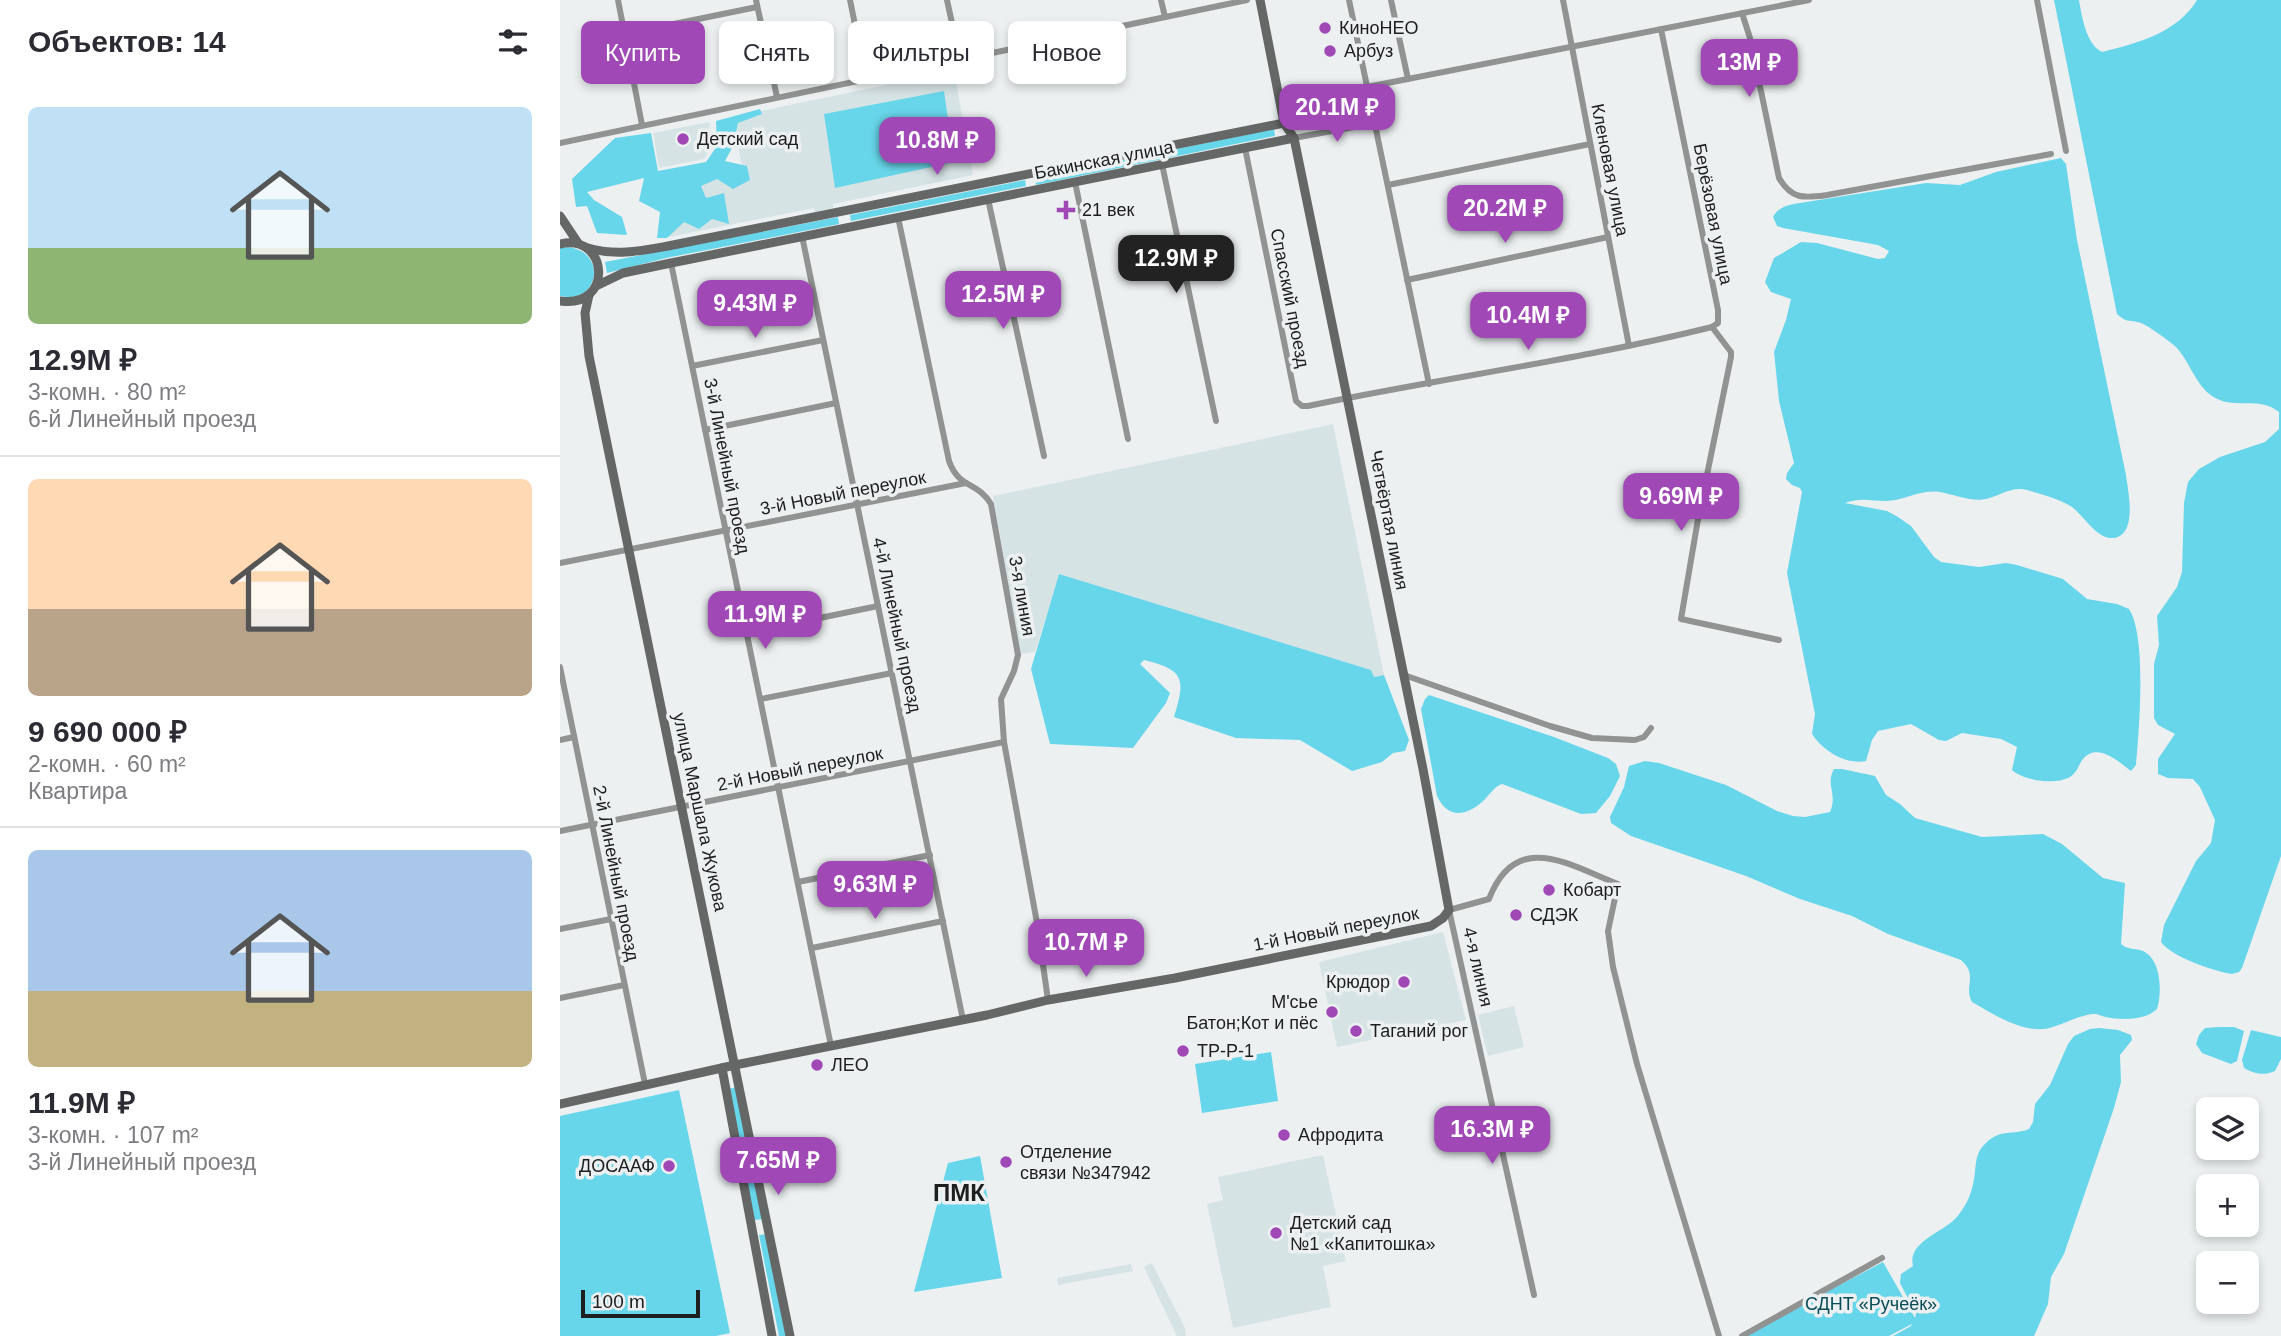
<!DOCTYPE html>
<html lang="ru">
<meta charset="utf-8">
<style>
body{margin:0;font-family:Helvetica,sans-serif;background:#f2f2f3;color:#2b2b33;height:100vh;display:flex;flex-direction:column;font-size:26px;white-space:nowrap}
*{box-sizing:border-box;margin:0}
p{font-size:23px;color:#7c7c81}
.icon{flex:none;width:38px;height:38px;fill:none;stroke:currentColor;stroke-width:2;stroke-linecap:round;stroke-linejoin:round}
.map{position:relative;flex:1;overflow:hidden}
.sheet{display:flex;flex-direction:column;background:#fff;width:560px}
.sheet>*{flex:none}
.banner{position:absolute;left:21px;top:21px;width:665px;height:63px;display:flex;gap:14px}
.fabs{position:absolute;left:1636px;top:1097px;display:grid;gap:14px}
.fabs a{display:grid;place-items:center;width:63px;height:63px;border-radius:10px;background:#fff;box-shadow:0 4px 10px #0003;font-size:35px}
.scale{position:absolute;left:21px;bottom:18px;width:119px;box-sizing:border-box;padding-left:7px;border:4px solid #1d1f1f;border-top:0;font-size:19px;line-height:24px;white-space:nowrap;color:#1d1f1f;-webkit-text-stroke:5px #ecf0f1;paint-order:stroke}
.price{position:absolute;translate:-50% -60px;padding:0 16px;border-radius:14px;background:#a049b6;color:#fff;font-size:23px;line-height:46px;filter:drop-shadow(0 2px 4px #0008)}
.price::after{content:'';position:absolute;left:50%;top:42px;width:21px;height:16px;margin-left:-10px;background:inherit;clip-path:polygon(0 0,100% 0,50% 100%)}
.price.current{background:#222;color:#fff}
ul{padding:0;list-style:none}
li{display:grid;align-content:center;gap:14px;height:371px;padding:0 28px}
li+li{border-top:2px solid #e1e1e2}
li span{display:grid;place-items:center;height:217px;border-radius:10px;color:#555}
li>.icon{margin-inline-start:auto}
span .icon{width:126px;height:126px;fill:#fffc;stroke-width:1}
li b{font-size:30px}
h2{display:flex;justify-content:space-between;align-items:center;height:84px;padding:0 28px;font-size:30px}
.tag{padding:0 24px;border-radius:10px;background:#fff;box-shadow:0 4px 10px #0003;font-size:24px;line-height:63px}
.tag.current{background:#a049b6;color:#fff}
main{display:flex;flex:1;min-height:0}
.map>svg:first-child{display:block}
.built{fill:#d6e3e5}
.green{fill:#68d6ea}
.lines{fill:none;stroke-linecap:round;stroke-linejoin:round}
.street{stroke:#919292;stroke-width:6}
.secondary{stroke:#646766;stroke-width:9}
.poi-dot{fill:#a049b6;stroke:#ecf0f1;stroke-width:2.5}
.labels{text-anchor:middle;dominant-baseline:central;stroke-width:7;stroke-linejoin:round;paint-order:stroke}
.poi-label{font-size:18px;fill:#1d1f1f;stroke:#ecf0f1;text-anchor:start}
.street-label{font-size:18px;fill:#1d1f1f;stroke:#ecf0f1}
.park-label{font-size:18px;fill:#074c56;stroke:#ecf0f1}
.district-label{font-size:24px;font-weight:bold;fill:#1d1f1f;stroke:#ecf0f1}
</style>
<main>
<section class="sheet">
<h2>Объектов: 14<svg class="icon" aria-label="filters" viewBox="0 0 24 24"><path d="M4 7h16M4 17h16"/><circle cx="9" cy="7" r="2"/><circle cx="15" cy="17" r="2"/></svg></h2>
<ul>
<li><span style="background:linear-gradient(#bfe0f5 65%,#8fb573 0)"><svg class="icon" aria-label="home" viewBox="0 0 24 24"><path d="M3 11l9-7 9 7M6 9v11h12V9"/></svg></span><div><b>12.9M ₽</b><p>3-комн. · 80 m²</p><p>6-й Линейный проезд</p></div></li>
<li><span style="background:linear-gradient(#ffd9b3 60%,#b9a48a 0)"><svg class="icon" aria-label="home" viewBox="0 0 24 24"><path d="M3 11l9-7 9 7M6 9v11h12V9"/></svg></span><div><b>9 690 000 ₽</b><p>2-комн. · 60 m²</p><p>Квартира</p></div></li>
<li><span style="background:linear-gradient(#a9c7e8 65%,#c2b280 0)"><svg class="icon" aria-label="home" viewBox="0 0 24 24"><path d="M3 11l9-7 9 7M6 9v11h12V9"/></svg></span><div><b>11.9M ₽</b><p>3-комн. · 107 m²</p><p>3-й Линейный проезд</p></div></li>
</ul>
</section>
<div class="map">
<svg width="1721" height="1336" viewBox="0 0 1721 1336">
<rect width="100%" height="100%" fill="#ecf0f1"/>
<g class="built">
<path d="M394 71 413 175 273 204V208L255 212 254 208 109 237 99 188 183 171 172 117Z"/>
<path d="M149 122 153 145 144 159 99 168 93 133Z"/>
<path d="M773 424 824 675 813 677 810 670 499 575 475 652 461 654 433 496Z"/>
<path d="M883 932 906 1020 777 1047 759 962Z"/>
<path d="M954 1006 964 1047 928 1056 918 1015Z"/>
<path d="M763 1155 786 1261 763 1266 771 1307 673 1328 647 1204 663 1200 658 1177Z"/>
<path d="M592 1263 625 1328 626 1336H617L584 1267Z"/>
<path d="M571 1264 573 1271 498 1285 497 1278Z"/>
</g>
<g class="green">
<path d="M1494 0H1519C1522 17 1526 44 1542 52 1578 43 1617 33 1637 0H1721V856L1682 968 1679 972 1672 974C1653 971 1612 957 1601 942L1604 925 1636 861 1651 843 1655 820 1640 787 1633 779 1608 778 1598 774V759L1615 734 1598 725 1594 718V664L1599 645 1597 616 1617 587 1622 572 1624 503 1628 482 1639 469 1660 457 1705 442 1719 429V412C1698 395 1674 411 1652 396 1636 385 1630 363 1617 348 1611 342 1589 326 1581 323 1569 319 1568 324 1557 314Z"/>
<path d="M384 91 394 162 275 188 264 114Z"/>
<path d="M200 109 202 114 178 123 173 146 165 161 187 166 190 180 173 189 157 179 141 186 146 198 164 193 169 224 152 219 139 229 124 222 107 238H97L100 212 79 201 84 178 27 192 34 200 62 217 67 235 37 233 27 206 16 207 12 179 55 138 91 133 98 171 146 162 157 146 156 121Z"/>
<path d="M714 129 715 136 476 185 475 178Z"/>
<path d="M1501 158 1506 164 1517 240 1566 475C1568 491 1578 534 1554 538 1537 540 1524 516 1512 507 1500 499 1481 494 1467 490 1451 486 1440 496 1426 499 1410 502 1394 494 1379 492 1360 489 1344 501 1326 501 1311 501 1300 497 1285 503L1327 511 1338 517 1351 526 1374 557 1381 562 1419 567 1446 563 1457 565 1503 579 1527 599 1557 604 1569 609C1587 636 1579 731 1576 765L1571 771C1559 762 1538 742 1523 759 1518 765 1518 772 1510 777 1496 785 1464 781 1452 770L1457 747 1441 739 1402 733 1386 741 1379 740 1351 724 1318 731 1312 740 1306 761C1286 765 1263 751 1252 734L1255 714 1227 573 1242 492 1240 488 1232 485 1226 479 1227 473 1234 463 1219 401 1214 352 1226 320 1231 299 1211 292 1205 282 1214 258 1241 242 1257 243 1318 259 1325 258 1329 251 1318 245 1223 228 1217 226 1213 217C1219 206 1229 205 1240 203L1366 183 1400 185 1436 172Z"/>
<path d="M465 180 466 186 291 221 290 215Z"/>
<path d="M278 217 279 224 106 258 47 273 45 262Z"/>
<path d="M8 247C48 252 39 305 0 296V248Z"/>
<path d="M499 574 811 670 814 677 824 675 849 740 845 751 833 753 822 762 792 771 740 740 676 738 614 717C625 680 626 670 584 660L580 664 610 693 606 703 573 748 490 744 471 669Z"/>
<path d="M869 695 994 737 1048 758 1056 764 1060 776 1050 796 1036 813 1021 814 942 784C933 787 929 796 922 802 905 817 887 818 877 796L861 709 865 699Z"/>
<path d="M1085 761 1099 763 1166 785 1217 811 1233 816 1245 817 1270 812C1278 794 1265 785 1274 769H1282L1315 776 1326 795 1340 804 1355 818 1422 837 1483 834 1502 844 1543 878 1565 883 1561 944C1568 950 1575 948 1583 951 1602 960 1602 993 1597 1009 1584 1021 1562 1020 1545 1017 1541 1016 1538 1014 1535 1014 1525 1013 1503 1024 1493 1027 1466 1036 1435 1015 1412 1002 1403 986 1419 976 1401 960L1328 934 1292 916 1240 899 1186 876 1071 836 1051 823 1050 817 1064 787 1069 766Z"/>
<path d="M1659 1027H1674L1684 1031 1677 1061 1671 1064 1642 1053 1636 1044 1639 1035 1645 1028Z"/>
<path d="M1539 1028 1558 1030 1571 1035 1572 1040 1560 1055 1561 1082 1554 1108 1504 1254 1491 1277 1488 1304 1474 1336H1333L1351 1326 1352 1324 1329 1336H1183L1323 1262 1355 1318 1356 1314 1340 1283 1341 1274 1353 1266C1347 1242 1382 1233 1396 1218 1404 1209 1411 1196 1413 1184 1417 1170 1413 1155 1425 1144 1440 1128 1452 1136 1469 1129L1473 1122 1475 1104 1490 1085 1508 1044 1514 1036 1530 1029Z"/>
<path d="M1691 1030 1721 1037V1059L1715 1071C1703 1076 1695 1074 1684 1068L1682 1060Z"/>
<path d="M711 1052 718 1101 642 1113 635 1064Z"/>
<path d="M176 1087 204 1219 194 1220 169 1089Z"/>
<path d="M119 1090 170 1333 156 1336H0V1116Z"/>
<path d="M420 1156 442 1278 354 1292 388 1163Z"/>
<path d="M207 1234 227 1336H219L199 1235Z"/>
</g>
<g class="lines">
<g class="street">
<path d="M58 0 82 125"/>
<path d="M196 0 217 97"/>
<path d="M290 0 306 79"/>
<path d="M387 0 400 60"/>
<path d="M601 0 605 17"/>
<path d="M789 0 869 384"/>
<path d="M831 0 848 79"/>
<path d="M1003 0 1069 346"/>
<path d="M1477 0 1506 151"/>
<path d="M1182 13 1190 38 1219 178C1232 200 1244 198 1267 195L1491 154"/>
<path d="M65 34 197 7"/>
<path d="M807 87 1249 0"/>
<path d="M734 138 815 123"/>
<path d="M0 143 687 0"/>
<path d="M685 148 736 401 742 406H748C882 378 1019 360 1152 327L1158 323V310L1101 29"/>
<path d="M602 164 656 421"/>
<path d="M515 182 568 439"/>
<path d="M828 185 1030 144"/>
<path d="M428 199 484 456"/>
<path d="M338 217 389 461C399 489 417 481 431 504L458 655 454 671 441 699 444 742 477 923 488 1000"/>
<path d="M242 236 403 1020"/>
<path d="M111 263 271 1046"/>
<path d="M847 280 1048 237"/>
<path d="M1152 327 1171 352V357L1138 519 1121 619 1219 640"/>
<path d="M132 366 263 340"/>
<path d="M145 430 276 403"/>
<path d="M0 563 406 483"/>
<path d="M187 633 318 606"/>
<path d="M0 667 85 1084"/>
<path d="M844 675 990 726 1032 738 1075 740 1084 737 1091 728"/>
<path d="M201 699 332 673"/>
<path d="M0 740 14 737"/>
<path d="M0 831 444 742"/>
<path d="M238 882 370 855"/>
<path d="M0 929 51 919"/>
<path d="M252 948 383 921"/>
<path d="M0 998 64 985"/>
<path d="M974 1295 889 910 929 899C956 829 1009 865 1058 884L1048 931 1053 967 1077 1064 1159 1336"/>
<path d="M1182 1336 1322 1258"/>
</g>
<g class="secondary">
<path d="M0 216 18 243"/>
<path d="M0 244C49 233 54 309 0 301"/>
<path d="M28 248C55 256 80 251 108 246L724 123"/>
<path d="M36 286 63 273 111 263 734 138"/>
<path d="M29 295 25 313 29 356 230 1336"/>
<path d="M162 1068 212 1336"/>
<path d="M0 1104 175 1065 427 1015 488 1000 615 978 871 926 883 918 889 910 863 769 734 138 724 123 700 0"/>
</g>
</g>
<g class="poi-dot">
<circle cx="765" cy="28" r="7"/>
<circle cx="770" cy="51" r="7"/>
<circle cx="123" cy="139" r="7"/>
<path d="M502.5 199.5h7v7h7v7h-7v7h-7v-7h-7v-7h7z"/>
<circle cx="989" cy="890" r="7"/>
<circle cx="956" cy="915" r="7"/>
<circle cx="844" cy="982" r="7"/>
<circle cx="772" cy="1012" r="7"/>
<circle cx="796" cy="1031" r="7"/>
<circle cx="623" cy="1051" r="7"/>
<circle cx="257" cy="1065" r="7"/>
<circle cx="724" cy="1135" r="7"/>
<circle cx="446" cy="1162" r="7"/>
<circle cx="109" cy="1166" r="7"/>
<circle cx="716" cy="1233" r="7"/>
</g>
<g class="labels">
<g class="poi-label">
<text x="779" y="28">КиноНЕО</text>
<text x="784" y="51">Арбуз</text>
<text x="137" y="139">Детский сад</text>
<text x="522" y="210">21 век</text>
<text x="1003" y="890">Кобарт</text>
<text x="970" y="915">СДЭК</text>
<text x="830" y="982" text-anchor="end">Крюдор</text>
<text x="758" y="1002" text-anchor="end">М'сье<tspan x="758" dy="21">Батон;Кот и пёс</tspan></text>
<text x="810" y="1031">Таганий рог</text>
<text x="637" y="1051">ТР-Р-1</text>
<text x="271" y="1065">ЛЕО</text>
<text x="738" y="1135">Афродита</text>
<text x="460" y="1152">Отделение<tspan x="460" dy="21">связи №347942</tspan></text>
<text x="95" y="1166" text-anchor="end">ДОСААФ</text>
<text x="730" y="1223">Детский сад<tspan x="730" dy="21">№1 «Капитошка»</tspan></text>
</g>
<g class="street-label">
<text transform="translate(544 160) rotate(-11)">Бакинская улица</text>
<text transform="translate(1050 170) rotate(79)">Кленовая улица</text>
<text transform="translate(1153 214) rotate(79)">Берёзовая улица</text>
<text transform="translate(730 298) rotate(79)">Спасский проезд</text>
<text transform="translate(167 466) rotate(79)">3-й Линейный проезд</text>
<text transform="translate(283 493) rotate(-11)">3-й Новый переулок</text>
<text transform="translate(829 520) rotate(79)">Четвёртая линия</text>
<text transform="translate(462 596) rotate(80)">3-я линия</text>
<text transform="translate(337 625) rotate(78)">4-й Линейный проезд</text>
<text transform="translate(240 769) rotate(-11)">2-й Новый переулок</text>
<text transform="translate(140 812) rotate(78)">улица Маршала Жукова</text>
<text transform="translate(56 873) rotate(79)">2-й Линейный проезд</text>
<text transform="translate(776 929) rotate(-11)">1-й Новый переулок</text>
<text transform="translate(918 967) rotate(77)">4-я линия</text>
</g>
<g class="park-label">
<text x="1311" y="1304">СДНТ «Ручеёк»</text>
</g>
<g class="district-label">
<text x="399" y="1192">ПМК</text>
</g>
</g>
</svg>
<div class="fabs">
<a><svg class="icon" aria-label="layers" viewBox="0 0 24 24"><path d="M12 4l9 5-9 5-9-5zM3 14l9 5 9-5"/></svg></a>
<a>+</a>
<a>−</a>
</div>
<div class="scale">100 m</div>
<b class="price" style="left:1189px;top:99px">13M ₽</b>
<b class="price" style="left:777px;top:144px">20.1M ₽</b>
<b class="price" style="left:377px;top:177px">10.8M ₽</b>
<b class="price" style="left:945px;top:245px">20.2M ₽</b>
<b class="price current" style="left:616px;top:295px">12.9M ₽</b>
<b class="price" style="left:443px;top:331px">12.5M ₽</b>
<b class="price" style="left:195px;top:340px">9.43M ₽</b>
<b class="price" style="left:968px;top:352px">10.4M ₽</b>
<b class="price" style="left:1121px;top:533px">9.69M ₽</b>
<b class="price" style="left:205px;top:651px">11.9M ₽</b>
<b class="price" style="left:315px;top:921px">9.63M ₽</b>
<b class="price" style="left:526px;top:979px">10.7M ₽</b>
<b class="price" style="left:932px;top:1166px">16.3M ₽</b>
<b class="price" style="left:218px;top:1197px">7.65M ₽</b>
<div class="banner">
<a class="tag current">Купить</a>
<a class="tag">Снять</a>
<a class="tag">Фильтры</a>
<a class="tag">Новое</a>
</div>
</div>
</main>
